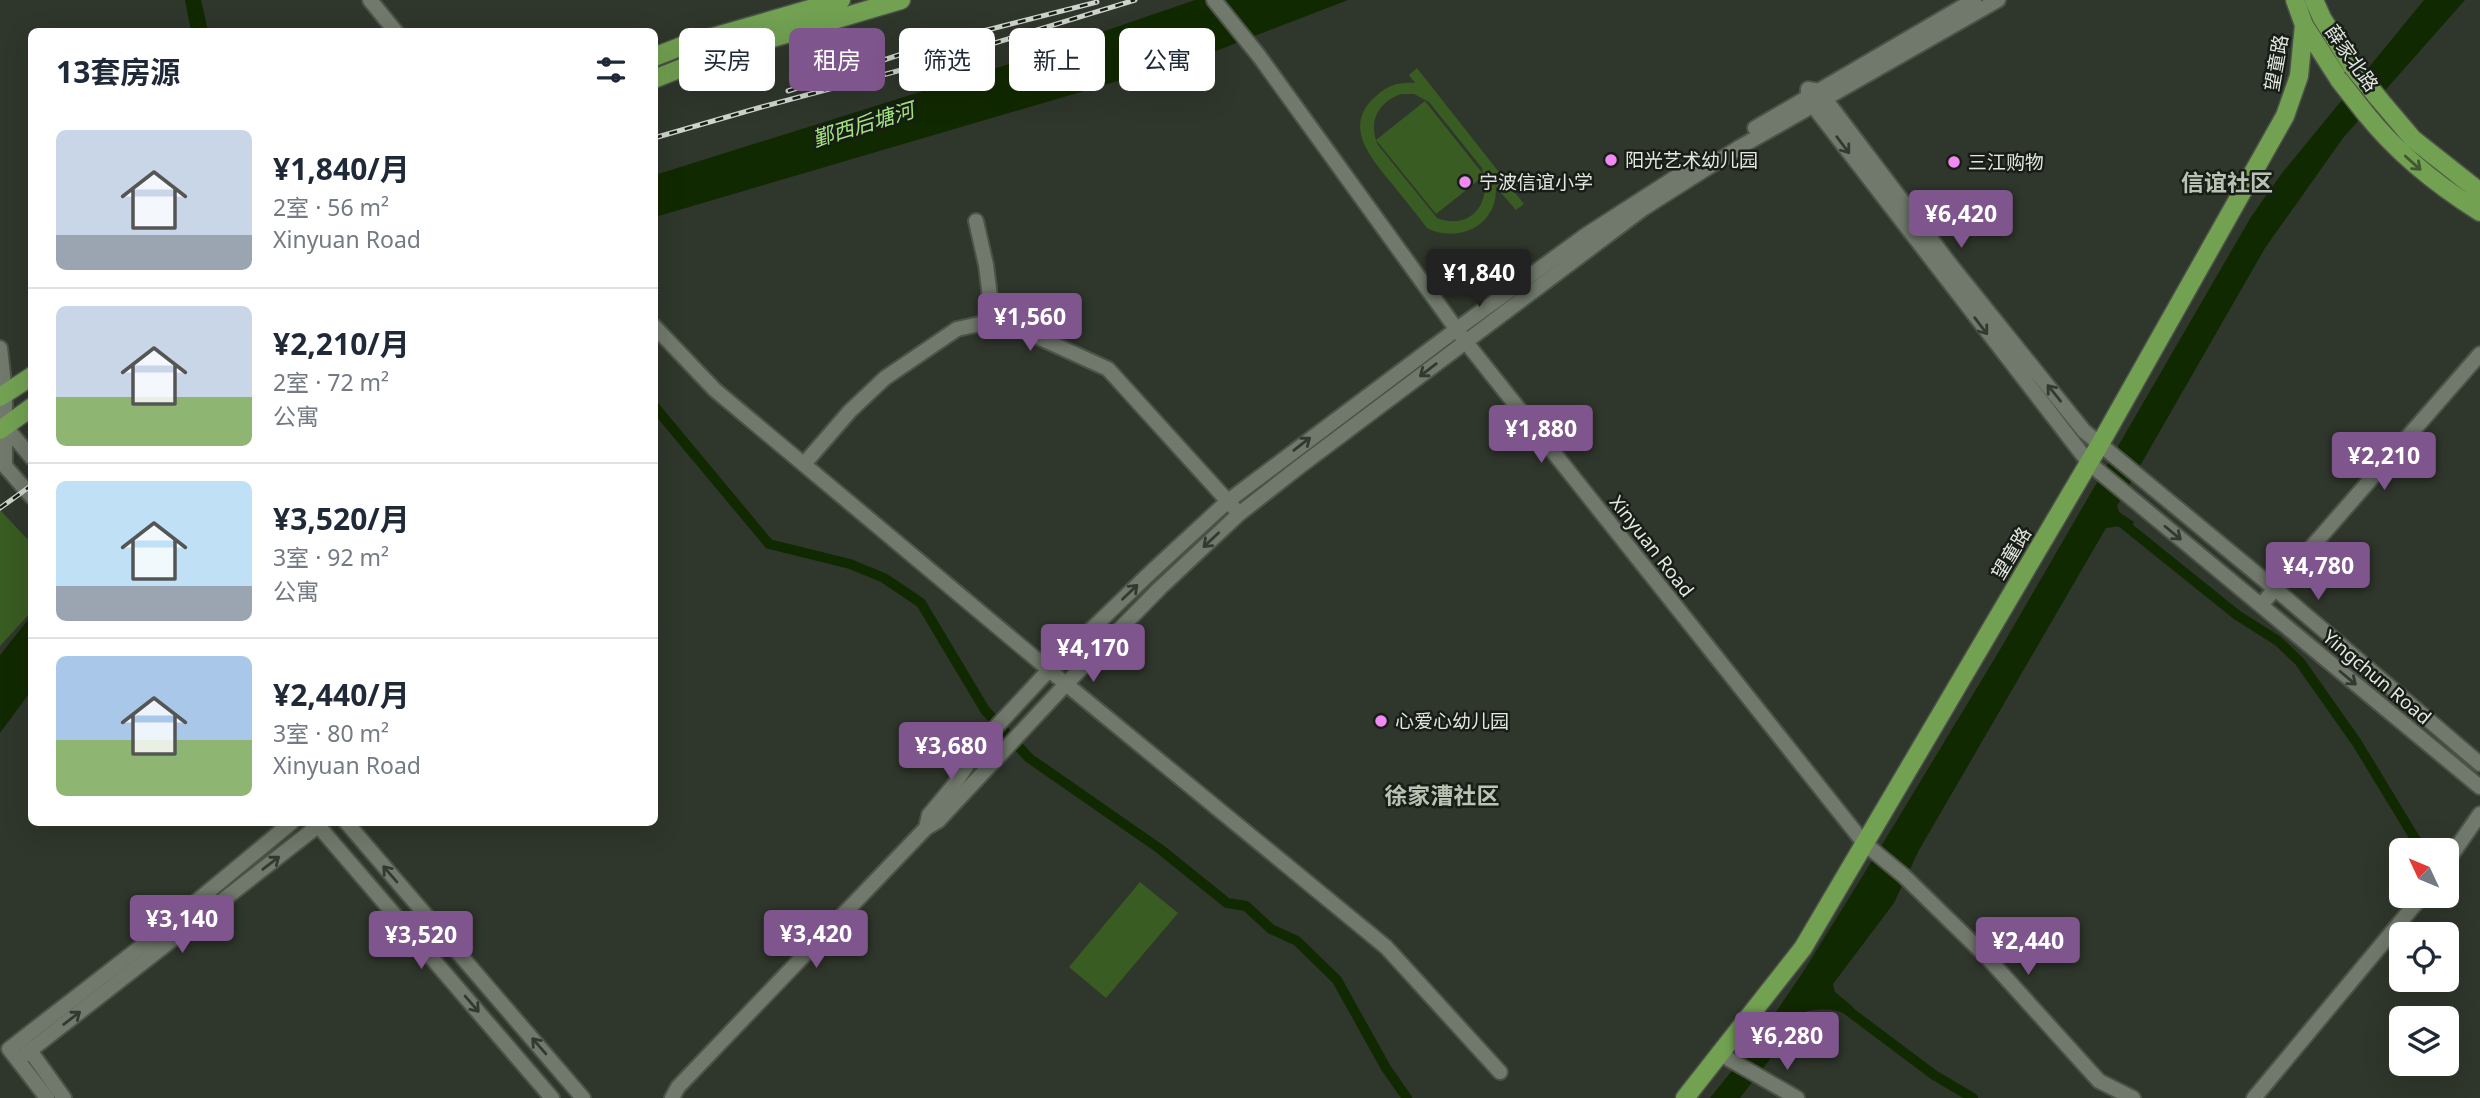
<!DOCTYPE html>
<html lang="zh">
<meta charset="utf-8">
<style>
body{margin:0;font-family:"Noto Sans","Noto Sans SC",sans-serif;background:#f6f6f7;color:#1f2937;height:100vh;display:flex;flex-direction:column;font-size:26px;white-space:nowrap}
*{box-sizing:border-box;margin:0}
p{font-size:23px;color:#747a83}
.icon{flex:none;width:38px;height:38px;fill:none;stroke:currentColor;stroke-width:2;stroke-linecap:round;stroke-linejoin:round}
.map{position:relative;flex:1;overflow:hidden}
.sheet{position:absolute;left:28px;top:28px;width:630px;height:798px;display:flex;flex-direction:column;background:#fff;border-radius:10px;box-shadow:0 7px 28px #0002}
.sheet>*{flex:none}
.guide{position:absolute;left:679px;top:28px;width:665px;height:63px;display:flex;gap:14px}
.needle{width:46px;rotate:314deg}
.buttons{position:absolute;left:2389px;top:838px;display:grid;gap:14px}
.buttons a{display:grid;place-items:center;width:70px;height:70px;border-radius:10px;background:#fff;box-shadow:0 7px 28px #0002;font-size:35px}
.price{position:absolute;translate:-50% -60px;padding:0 16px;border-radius:7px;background:#7e558c;color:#fff;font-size:23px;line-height:46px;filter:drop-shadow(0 2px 4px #0008)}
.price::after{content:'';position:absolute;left:50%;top:42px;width:21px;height:16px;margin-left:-10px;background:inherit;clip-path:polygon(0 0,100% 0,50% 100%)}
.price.active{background:#222;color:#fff}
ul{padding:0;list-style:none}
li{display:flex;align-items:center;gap:21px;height:175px;padding:0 28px}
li+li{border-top:2px solid #e0e1e3}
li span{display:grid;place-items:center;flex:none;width:196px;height:140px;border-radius:10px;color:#555}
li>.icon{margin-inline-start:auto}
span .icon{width:84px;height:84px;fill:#fffc;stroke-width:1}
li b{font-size:30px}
h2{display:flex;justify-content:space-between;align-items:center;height:84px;padding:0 28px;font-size:30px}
.pill{padding:0 24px;border-radius:10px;background:#fff;box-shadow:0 7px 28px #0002;font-size:24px;line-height:63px}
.pill.active{background:#7e558c;color:#fff}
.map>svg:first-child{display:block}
.green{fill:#395c22;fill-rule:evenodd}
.water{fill:#112901}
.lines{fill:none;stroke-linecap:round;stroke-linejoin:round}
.canal{stroke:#112901;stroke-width:10}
.minor-casing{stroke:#4c5248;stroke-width:18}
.major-casing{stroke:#4c5248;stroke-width:21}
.minor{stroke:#70796b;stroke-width:14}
.major{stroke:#72a152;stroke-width:18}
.rail-casing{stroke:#ced3cc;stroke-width:5}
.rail{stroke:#191d17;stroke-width:2.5;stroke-dasharray:8;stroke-linecap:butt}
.major-bridge-casing{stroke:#4c5248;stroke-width:21;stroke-linecap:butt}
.major-bridge{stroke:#72a152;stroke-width:18}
.oneway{stroke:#333930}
.oneway2{stroke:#415832}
.poi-dot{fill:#f28af3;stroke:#191d17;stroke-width:2.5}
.labels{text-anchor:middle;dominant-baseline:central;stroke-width:5;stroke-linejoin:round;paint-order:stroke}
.street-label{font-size:19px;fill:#e2e7e0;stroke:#191d17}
.poi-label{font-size:19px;fill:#e2e7e0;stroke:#191d17;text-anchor:start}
.water-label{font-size:21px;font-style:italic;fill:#a4e67e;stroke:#191d17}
.quarter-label{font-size:23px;font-weight:bold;fill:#b9c3b4;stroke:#191d17}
</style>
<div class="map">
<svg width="2480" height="1098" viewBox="0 0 2480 1098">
<rect width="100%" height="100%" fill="#2f362b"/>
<g class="green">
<path d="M1417 68 1524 204 1516 210 1496 187C1496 196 1495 206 1489 214 1477 234 1446 239 1427 228 1416 213 1404 199 1393 185 1372 159 1341 126 1376 96 1388 85 1399 82 1415 83L1409 75ZM1401 94H1414L1429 102 1482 168 1483 174 1425 101 1376 140 1436 214 1484 176C1490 207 1468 230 1437 218L1378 145C1368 122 1377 103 1401 94Z"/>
<path d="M0 510 32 544 31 612 0 646Z"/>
<path d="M1140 882 1178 913 1106 998 1069 967Z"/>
</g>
<g class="water">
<path d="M185 0H201L208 31H191Z"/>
<path d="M1195 0H1348L1203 56 655 217V175L1006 65Z"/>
<path d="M2424 0H2465L2343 138 2265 248 2117 506 2119 512 2134 522 2129 533 2121 526 2106 528 1919 850 1894 903 1833 984 1835 992 1853 1007 1847 1015C1835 1008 1821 1009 1807 1011L1740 1098H1710L1759 1037 1805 969 1891 830 1998 653 2251 217 2282 173Z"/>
<path d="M31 616V691L0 733V655Z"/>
</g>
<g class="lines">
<g class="canal">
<path d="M654 406 769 544 850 564 884 578 921 603 985 710 1029 758 1160 849 1227 903 1246 906 1271 929 1297 941 1337 980 1386 1068 1407 1098"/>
<path d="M2120 521 2237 615 2278 641 2300 662 2357 743 2422 850"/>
<path d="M1838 1003 1934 1075 1973 1098"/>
</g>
<defs>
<g id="minor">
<path d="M370 0 396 32"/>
<path d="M1214 0 1259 56 1465 341 1864 843 1904 876 1987 957 2099 1081 2133 1098"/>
<path d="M1755 128 1974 0"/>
<path d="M976 221 986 265 993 321"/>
<path d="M654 326 715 390 1066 684 1386 947 1500 1072"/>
<path d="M0 348 5 393V466L32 497"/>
<path d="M5 426 32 458"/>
<path d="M804 464 850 411 885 378 957 329 993 321 1020 329 1108 369 1234 508"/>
<path d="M2261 605 2480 354"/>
<path d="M2480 764 2286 598 2084 431 1953 268 1819 91 1808 89V98L1814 107 2089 463 2480 787"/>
<path d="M315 822 552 1098"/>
<path d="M346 822 583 1098"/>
<path d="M926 828 929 815 954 785 983 741 1049 670 1151 572 1228 501 1457 329 1586 235 1687 170"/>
<path d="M2446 863 2480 814"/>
<path d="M26 1045 64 1098"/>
<path d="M1720 1054 1797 1098"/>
<path d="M18 1060 323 822"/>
<path d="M47 1098 9 1049 156 935 292 822"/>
<path d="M672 1098 678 1087 926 828 938 821 1066 684 1160 588 1239 514 1299 467 1644 208 1740 147 1998 0"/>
<path d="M2254 1098 2422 896"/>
</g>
<g id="major">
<path d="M2314 0 2322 18 2352 66"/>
<path d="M2304 25 2340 81"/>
<path d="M654 57 682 46 841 0"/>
<path d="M654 79 712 56 901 0"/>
<path d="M2379 99 2413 139 2480 192"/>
<path d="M2366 114C2398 154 2437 185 2480 212"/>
<path d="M0 397 32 376"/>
<path d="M0 430 32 407"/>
<path d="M1685 1098 1803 948 2100 444 2285 116 2299 76 2304 25 2295 0"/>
</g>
</defs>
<use href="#minor" class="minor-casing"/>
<use href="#major" class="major-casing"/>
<use href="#minor" class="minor"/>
<use href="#major" class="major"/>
<defs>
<g id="rail">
<path d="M788 91 936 43 1097 2"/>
<path d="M654 138 758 108 939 60 1135 0"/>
<path d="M0 508 32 485"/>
</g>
</defs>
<use href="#rail" class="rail-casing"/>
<use href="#rail" class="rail"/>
<defs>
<g id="major-bridge">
<path d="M2352 66 2379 99"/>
<path d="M2340 81 2366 114"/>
</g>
</defs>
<use href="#major-bridge" class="major-bridge-casing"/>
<use href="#major-bridge" class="major-bridge"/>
</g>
<defs><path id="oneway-shaft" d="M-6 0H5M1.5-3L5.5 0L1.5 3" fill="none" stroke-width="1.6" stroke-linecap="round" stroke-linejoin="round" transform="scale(1.75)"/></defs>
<g class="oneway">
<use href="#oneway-shaft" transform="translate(1843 145) rotate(53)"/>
<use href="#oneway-shaft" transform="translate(1981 326) rotate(53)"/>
<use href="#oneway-shaft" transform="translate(1428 370) rotate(143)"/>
<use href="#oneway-shaft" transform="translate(2054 393) rotate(-129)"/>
<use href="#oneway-shaft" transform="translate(1302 444) rotate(-38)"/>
<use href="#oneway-shaft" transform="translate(2173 533) rotate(40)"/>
<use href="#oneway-shaft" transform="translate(1211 540) rotate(137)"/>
<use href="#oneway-shaft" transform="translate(1130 592) rotate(-44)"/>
<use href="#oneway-shaft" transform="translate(2348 678) rotate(40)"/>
<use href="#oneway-shaft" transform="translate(271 863) rotate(-38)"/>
<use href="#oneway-shaft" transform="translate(390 874) rotate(-131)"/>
<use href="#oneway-shaft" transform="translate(472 1004) rotate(49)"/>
<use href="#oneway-shaft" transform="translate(72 1018) rotate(-38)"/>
<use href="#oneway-shaft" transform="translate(539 1046) rotate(-131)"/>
</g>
<use class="oneway2" href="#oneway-shaft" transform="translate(2413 163) rotate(42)"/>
<g class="poi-dot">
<circle cx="1611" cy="160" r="7"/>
<circle cx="1954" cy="162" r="7"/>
<circle cx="1465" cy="182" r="7"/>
<circle cx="1381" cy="721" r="7"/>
</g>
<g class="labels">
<g class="street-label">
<text transform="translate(2352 58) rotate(55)">薛家北路</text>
<text transform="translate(2276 63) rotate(-80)">望童路</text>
<text transform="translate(1652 546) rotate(52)">Xinyuan Road</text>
<text transform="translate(2011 553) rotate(-59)">望童路</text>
<text transform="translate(2377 677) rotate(40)">Yingchun Road</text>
</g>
<g class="poi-label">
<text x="1625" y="160">阳光艺术幼儿园</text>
<text x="1968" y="162">三江购物</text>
<text x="1479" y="182">宁波信谊小学</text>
<text x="1395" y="721">心爱心幼儿园</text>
</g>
<g class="water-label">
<text transform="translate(863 124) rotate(-17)">鄞西后塘河</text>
</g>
<g class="quarter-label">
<text x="2227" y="182">信谊社区</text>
<text x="1442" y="795">徐家漕社区</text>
</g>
</g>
</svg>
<div class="buttons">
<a><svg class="needle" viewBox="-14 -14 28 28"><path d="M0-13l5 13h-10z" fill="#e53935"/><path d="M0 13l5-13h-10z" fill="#747a83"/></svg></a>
<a><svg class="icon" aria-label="locate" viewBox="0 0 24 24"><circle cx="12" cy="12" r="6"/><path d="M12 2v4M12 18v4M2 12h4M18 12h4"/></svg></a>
<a><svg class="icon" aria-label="layers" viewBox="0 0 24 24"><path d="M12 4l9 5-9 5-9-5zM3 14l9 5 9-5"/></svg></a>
</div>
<b class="price" style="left:1961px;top:250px">¥6,420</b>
<b class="price active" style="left:1479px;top:309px">¥1,840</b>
<b class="price" style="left:1030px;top:353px">¥1,560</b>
<b class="price" style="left:1541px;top:465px">¥1,880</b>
<b class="price" style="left:2384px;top:492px">¥2,210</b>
<b class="price" style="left:2318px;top:602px">¥4,780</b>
<b class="price" style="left:1093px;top:684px">¥4,170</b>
<b class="price" style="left:951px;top:782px">¥3,680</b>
<b class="price" style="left:182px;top:955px">¥3,140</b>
<b class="price" style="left:816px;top:970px">¥3,420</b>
<b class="price" style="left:421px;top:971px">¥3,520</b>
<b class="price" style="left:2028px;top:977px">¥2,440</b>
<b class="price" style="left:1787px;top:1072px">¥6,280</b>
<div class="guide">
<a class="pill">买房</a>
<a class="pill active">租房</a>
<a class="pill">筛选</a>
<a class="pill">新上</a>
<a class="pill">公寓</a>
</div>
<section class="sheet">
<h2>13套房源<svg class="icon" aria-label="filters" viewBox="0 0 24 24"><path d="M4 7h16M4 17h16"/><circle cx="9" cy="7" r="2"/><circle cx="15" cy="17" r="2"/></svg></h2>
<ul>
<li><span style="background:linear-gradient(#c9d6e8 75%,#9aa5b1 0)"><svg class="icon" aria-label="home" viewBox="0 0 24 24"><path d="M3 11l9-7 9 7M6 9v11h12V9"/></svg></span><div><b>¥1,840/月</b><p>2室 · 56 m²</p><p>Xinyuan Road</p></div></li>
<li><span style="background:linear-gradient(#c9d6e8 65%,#8fb573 0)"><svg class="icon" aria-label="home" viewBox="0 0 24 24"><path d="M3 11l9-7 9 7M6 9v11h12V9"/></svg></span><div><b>¥2,210/月</b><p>2室 · 72 m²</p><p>公寓</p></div></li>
<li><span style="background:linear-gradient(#bfe0f5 75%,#9aa5b1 0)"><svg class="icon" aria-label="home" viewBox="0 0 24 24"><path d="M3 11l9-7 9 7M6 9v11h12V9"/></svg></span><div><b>¥3,520/月</b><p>3室 · 92 m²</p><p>公寓</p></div></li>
<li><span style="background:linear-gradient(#a9c7e8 60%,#8fb573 0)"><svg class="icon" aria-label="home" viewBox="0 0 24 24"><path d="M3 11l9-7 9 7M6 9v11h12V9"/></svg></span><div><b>¥2,440/月</b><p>3室 · 80 m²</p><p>Xinyuan Road</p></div></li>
</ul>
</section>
</div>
